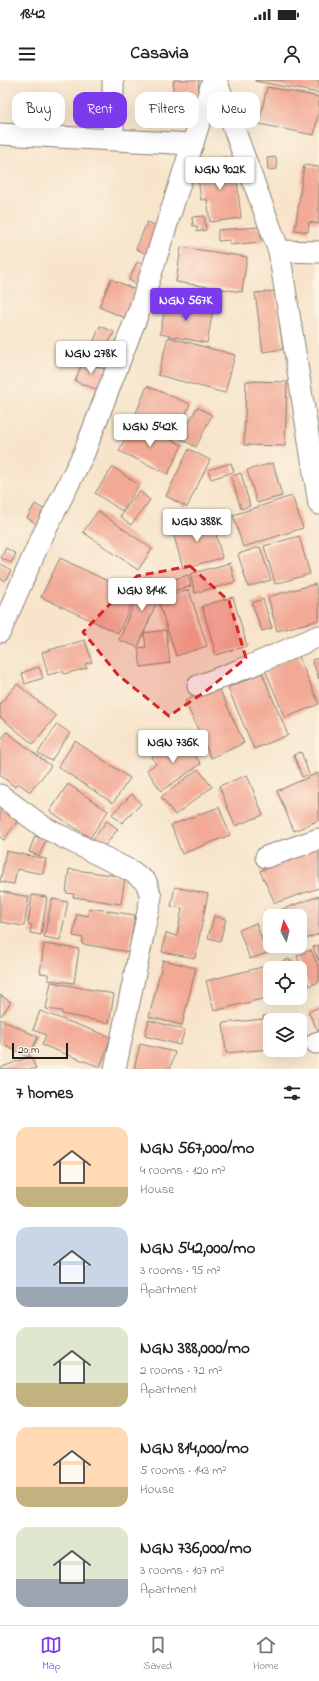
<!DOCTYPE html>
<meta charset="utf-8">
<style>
body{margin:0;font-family:"Indie Flower",sans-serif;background:#f6f6f6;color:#222;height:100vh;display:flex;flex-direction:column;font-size:15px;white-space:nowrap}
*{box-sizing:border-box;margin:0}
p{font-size:13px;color:#767676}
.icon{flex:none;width:22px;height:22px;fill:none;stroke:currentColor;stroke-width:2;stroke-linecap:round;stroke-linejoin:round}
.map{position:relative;height:989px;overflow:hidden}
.details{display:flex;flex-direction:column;background:#fff;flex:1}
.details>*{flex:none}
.guide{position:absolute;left:12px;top:12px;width:295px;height:36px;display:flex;gap:8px}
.needle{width:26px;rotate:353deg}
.controls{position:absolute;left:263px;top:829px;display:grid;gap:8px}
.controls a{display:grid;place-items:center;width:44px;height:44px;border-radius:8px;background:#fff;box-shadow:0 4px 16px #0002;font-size:20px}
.scale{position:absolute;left:12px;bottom:10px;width:56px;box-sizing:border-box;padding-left:4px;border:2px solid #1c1c1c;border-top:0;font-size:11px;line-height:14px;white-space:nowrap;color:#1c1c1c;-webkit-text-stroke:3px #fcf5e5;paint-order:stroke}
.price{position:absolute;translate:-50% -34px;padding:0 9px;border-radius:4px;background:#fff;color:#222;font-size:13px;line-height:26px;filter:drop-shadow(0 1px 2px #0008)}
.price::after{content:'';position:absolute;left:50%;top:24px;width:12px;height:9px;margin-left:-6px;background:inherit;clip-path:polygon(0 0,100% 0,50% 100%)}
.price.active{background:#7c3aed;color:#fff}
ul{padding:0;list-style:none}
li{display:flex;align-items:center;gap:12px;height:100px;padding:0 16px}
li span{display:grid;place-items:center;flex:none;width:112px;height:80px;border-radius:12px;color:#555}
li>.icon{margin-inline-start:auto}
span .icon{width:48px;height:48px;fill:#fffc;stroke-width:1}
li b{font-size:17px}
h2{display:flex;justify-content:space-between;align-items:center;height:48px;padding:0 16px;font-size:17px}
.tag{padding:0 14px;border-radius:12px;background:#fff;box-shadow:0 4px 16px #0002;font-size:14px;line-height:36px}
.tag.active{background:#7c3aed;color:#fff}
.status{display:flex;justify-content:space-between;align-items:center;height:28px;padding:0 20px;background:#fff;direction:ltr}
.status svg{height:11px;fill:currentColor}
header{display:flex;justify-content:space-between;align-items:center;height:52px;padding:0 16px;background:#fff;font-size:18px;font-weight:700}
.dock{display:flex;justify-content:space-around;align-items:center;height:56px;border-top:1px solid #e0e0e0;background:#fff;font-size:11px;color:#767676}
.dock a{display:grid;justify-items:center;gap:2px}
.dock .active{color:#7c3aed}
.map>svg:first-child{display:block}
.building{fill:#f2aa96}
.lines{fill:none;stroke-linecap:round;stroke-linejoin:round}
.minor-casing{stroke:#8a8074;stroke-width:23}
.minor{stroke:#fff;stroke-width:21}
.marked{fill:#d62828;fill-opacity:0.2;stroke:#d62828;stroke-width:3;stroke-dasharray:8 5;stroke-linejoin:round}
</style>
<div class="status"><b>18:42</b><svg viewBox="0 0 49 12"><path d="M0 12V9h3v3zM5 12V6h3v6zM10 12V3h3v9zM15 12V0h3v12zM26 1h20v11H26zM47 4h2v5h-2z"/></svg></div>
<header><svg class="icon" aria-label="menu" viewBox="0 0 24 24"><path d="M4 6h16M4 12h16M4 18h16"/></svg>Casavia<svg class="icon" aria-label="person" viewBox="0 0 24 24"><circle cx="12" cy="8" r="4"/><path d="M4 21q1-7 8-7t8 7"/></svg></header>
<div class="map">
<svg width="319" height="989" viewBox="0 0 319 989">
<rect width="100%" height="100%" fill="#fcf5e5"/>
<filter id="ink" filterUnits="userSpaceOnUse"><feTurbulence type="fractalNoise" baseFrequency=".025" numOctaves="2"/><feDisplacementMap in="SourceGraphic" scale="8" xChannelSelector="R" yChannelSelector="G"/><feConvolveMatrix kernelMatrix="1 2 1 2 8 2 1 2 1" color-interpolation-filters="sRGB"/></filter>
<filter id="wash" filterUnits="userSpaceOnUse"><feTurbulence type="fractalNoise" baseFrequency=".012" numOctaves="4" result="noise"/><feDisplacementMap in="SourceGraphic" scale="16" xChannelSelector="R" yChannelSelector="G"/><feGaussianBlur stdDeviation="0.9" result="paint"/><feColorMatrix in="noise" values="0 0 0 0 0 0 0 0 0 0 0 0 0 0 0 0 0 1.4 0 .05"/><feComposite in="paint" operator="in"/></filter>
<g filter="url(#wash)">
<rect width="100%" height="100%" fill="#f7e4cb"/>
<g id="blocks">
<g class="building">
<path d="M174 0H199L197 19 172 16Z"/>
<path d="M255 0H319V13L255 1Z"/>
<path d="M267 7 319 17V30L314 55 259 44Z"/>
<path d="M226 77V84H230L231 91H236L241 138 210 142 207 119 201 120 198 97 204 96 203 87 213 85 212 79Z"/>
<path d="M276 77 277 89 268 90 267 78Z"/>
<path d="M304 85 319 87V144L309 142 308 152 295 150Z"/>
<path d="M204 136 206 150 197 152V146H193L192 137Z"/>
<path d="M147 142 158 146 147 174 136 169Z"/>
<path d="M260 147 261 162 230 165V160L218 161V150Z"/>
<path d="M181 167 247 177 242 212 176 202Z"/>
<path d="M137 182 147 187 138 205 129 200Z"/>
<path d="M111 199 136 210 125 238 99 227Z"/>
<path d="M275 211 283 269 263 272 255 213Z"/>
<path d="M166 221 213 230 207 263 160 254Z"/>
<path d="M100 246 114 252 106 269 93 263Z"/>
<path d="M168 257 235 275 225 313 158 295Z"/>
<path d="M83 281 107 290 98 310 75 301Z"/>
<path d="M246 301 287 302 285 366 244 365Z"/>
<path d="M147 306 190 324 176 358 133 341Z"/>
<path d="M197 327 212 335 196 367 181 359Z"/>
<path d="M133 342 182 365 168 394 119 371Z"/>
<path d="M189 369 210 380 187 427 166 416Z"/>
<path d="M231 383 234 392 211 399 208 390Z"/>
<path d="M273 383 282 416 257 423 247 390Z"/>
<path d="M113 387 139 405 122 431 95 413Z"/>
<path d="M241 393 250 426 241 429 231 396Z"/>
<path d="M139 411 150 420 131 445 120 436Z"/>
<path d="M292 416 303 448 243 467 233 435Z"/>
<path d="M35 424 45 430 37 444 27 438Z"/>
<path d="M98 431 152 469 138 490 83 452Z"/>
<path d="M212 438 222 478 183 488 172 449Z"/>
<path d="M299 456 310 494 275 504 264 466Z"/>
<path d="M260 467 271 500 248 507 238 474Z"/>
<path d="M6 468 16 474 11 483 1 478Z"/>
<path d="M60 478 126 510 122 518 132 523 118 553 41 517Z"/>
<path d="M230 483 235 502 195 513 190 494Z"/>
<path d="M0 484 11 491 5 501 0 498Z"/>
<path d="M188 495 191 506 168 513 165 502Z"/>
<path d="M145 497 164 504 138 567 119 560Z"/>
<path d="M315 504 319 518V540L277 551 268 517Z"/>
<path d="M189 510 207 566 176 576 158 520Z"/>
<path d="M233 517 247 566 216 575 202 526Z"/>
<path d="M263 519 272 548 262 551 252 523Z"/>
<path d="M166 550 170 583 141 587 138 568 146 567 144 553Z"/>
<path d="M85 560 92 582 85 584 87 588 64 594 63 591 48 595 42 572Z"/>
<path d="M298 575 319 624 285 638 265 589Z"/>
<path d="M319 578V599L312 580Z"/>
<path d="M39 587 43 598 25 604 22 593Z"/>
<path d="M262 593 288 655 254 669 228 608Z"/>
<path d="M17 604 56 636 33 664 0 637V624Z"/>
<path d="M218 606 244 663 211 678 185 621Z"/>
<path d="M57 644 70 653 51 681 38 673Z"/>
<path d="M7 652 51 686 30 712 18 703 15 707 0 695V661Z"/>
<path d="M182 656 201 684 161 711 147 690 156 684 152 677Z"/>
<path d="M75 661 130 698 113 723 58 687Z"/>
<path d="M301 672 309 694 302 697 294 675Z"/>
<path d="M198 689 212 707 175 735 161 717Z"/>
<path d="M318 693 319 740 294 751 277 711Z"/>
<path d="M247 695 263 735 235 746 219 706Z"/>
<path d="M68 704 108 731 90 758 50 731Z"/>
<path d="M132 714 141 724 122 743 112 734Z"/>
<path d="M0 727 18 740 4 760 0 757Z"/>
<path d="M219 727 230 755 182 774 171 745Z"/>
<path d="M107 741 118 749 100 772 89 764Z"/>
<path d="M35 756 46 760 39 776 29 772Z"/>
<path d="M319 767V808L275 823 260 791Z"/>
<path d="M6 771 46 779 43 794 17 789 14 804 0 802Z"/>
<path d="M69 789 125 797 121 824 73 817 74 814 66 813Z"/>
<path d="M175 807 208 814 195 878 162 872 166 853 177 856 182 828 171 826Z"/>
<path d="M0 811 29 817 24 846 0 842Z"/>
<path d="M32 815 47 817 41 855 30 853 32 845 28 844Z"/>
<path d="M319 816V854L300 861V836H270L269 834Z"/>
<path d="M52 819 68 822 60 860 44 857Z"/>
<path d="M89 828 135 835 129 872 82 864 83 858 73 856 77 834 88 836Z"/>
<path d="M214 836 226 839 220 861 208 858Z"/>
<path d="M256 843 267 873 250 879 239 850Z"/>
<path d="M44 864 79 869 74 903 48 900V894L40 893Z"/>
<path d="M319 865V881L313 867Z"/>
<path d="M311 870 319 888V902L309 906 297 876Z"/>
<path d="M289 879 293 888H281L279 883Z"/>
<path d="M163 880 196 888 182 945 149 937Z"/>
<path d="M266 886 270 902V917L214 931 206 901Z"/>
<path d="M51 902 114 914 109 943 62 934V931L46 929Z"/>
<path d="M0 915 11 922 1 936 0 935Z"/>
<path d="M319 927V952L308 932Z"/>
<path d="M40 931 111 957 100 987 42 965 46 955 33 950Z"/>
<path d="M297 933 298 940H270V969L226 973 223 943 264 939 263 936Z"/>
<path d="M0 939 38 957 28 977 0 963Z"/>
<path d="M149 940 185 950 180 965 145 956Z"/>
<path d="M140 964 175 972 170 989H134Z"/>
<path d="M31 976 36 989H0V988Z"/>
</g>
</g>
</g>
<g filter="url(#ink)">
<use href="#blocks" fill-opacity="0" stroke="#8a8074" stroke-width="1"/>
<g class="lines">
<defs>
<g id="minor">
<path d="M216 0 279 171 319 172"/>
<path d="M0 54 193 64"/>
<path d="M113 59V0"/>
<path d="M279 171 319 424"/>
<path d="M0 552 39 463 84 373 140 228 213 0"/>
<path d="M198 606 250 586 319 556"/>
<path d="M0 715 45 748 133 792 146 802 151 817 115 989"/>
<path d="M266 777 319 759"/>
<path d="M316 963 319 962"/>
</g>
</defs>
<use href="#minor" class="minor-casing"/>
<use href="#minor" class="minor"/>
</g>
</g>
<path class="marked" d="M190 486 229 521 246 578 206 611 169 636 118 595 83 552 137 496Z"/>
</svg>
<div class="controls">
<a><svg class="needle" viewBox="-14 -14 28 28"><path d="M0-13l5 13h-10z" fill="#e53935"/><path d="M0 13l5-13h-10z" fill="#767676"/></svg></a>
<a><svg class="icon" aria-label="locate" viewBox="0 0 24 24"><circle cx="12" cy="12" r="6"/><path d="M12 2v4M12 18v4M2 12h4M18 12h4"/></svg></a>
<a><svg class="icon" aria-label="layers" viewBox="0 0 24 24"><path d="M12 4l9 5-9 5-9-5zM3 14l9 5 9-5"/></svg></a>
</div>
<div class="scale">20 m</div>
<b class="price" style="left:220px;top:111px">NGN 902K</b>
<b class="price active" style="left:186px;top:242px">NGN 567K</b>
<b class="price" style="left:91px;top:295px">NGN 278K</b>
<b class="price" style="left:150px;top:368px">NGN 542K</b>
<b class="price" style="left:197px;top:463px">NGN 388K</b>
<b class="price" style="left:142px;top:532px">NGN 814K</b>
<b class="price" style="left:173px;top:684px">NGN 736K</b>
<div class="guide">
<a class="tag">Buy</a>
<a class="tag active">Rent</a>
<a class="tag">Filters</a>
<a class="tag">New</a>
</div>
</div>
<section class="details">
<h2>7 homes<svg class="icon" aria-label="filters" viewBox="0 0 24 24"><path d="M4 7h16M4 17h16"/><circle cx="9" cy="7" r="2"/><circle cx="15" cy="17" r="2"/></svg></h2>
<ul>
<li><span style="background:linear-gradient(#ffd9b3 75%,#c2b280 0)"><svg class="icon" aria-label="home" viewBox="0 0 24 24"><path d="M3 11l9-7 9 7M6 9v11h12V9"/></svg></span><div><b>NGN 567,000/mo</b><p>4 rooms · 120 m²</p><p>House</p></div></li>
<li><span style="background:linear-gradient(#c9d6e8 75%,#9aa5b1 0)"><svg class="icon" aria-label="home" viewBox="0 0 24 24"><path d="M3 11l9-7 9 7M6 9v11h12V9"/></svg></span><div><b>NGN 542,000/mo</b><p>3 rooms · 95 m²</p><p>Apartment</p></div></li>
<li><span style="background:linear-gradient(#dfe7d0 70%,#c2b280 0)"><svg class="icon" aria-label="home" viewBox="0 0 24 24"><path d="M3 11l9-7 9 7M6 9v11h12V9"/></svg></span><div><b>NGN 388,000/mo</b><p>2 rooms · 72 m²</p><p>Apartment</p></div></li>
<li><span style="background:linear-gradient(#ffd9b3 75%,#c2b280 0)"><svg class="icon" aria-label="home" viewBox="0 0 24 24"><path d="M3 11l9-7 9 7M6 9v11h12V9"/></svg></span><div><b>NGN 814,000/mo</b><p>5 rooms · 143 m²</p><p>House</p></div></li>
<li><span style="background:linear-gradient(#dfe7d0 65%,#9aa5b1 0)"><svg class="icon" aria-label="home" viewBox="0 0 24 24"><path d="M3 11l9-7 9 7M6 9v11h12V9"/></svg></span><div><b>NGN 736,000/mo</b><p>3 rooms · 107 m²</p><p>Apartment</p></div></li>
</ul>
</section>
<nav class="dock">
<a class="active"><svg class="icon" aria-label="map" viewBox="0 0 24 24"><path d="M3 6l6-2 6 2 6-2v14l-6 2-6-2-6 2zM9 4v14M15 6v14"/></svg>Map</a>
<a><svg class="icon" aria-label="saved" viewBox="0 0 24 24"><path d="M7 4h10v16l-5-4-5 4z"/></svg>Saved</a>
<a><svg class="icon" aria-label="home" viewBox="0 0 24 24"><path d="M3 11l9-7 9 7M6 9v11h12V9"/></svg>Home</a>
</nav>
